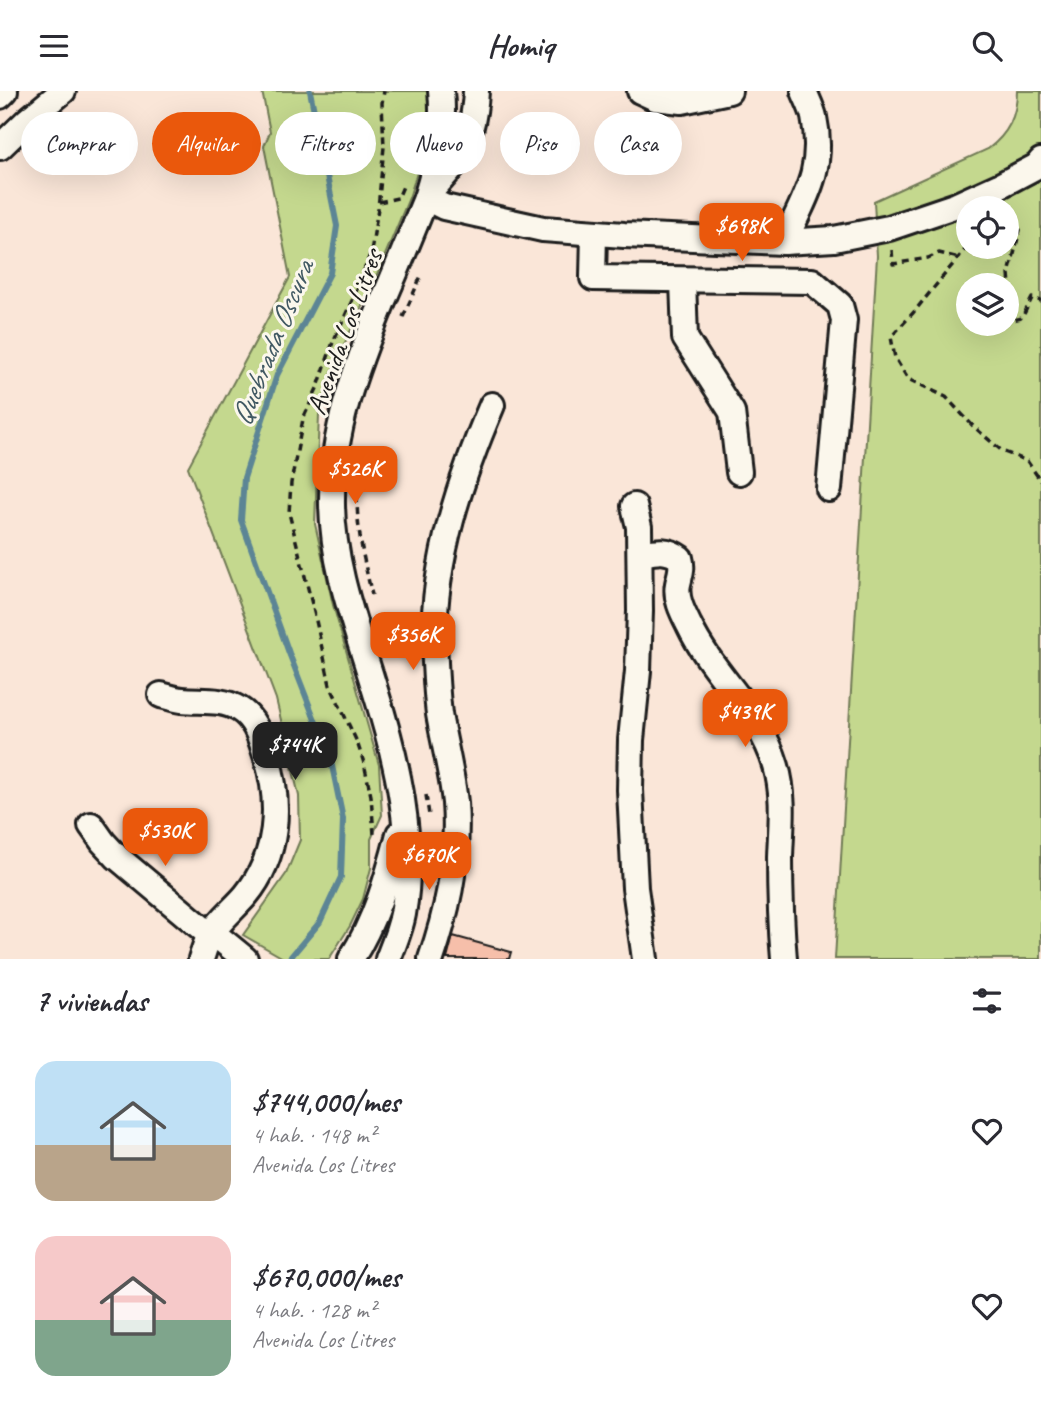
<!DOCTYPE html>
<html lang="es">
<meta charset="utf-8">
<style>
body{margin:0;font-family:Caveat,sans-serif;background:#f7f7f7;color:#2b2b33;height:100vh;display:flex;flex-direction:column;font-size:26px;white-space:nowrap}
*{box-sizing:border-box;margin:0}
p{font-size:23px;color:#7c7c81}
.icon{flex:none;width:38px;height:38px;fill:none;stroke:currentColor;stroke-width:2;stroke-linecap:round;stroke-linejoin:round}
.map{position:relative;height:868px;overflow:hidden}
.side{display:flex;flex-direction:column;background:#fff;flex:1}
.side>*{flex:none}
.top-card{position:absolute;left:21px;top:21px;width:999px;height:63px;display:flex;gap:14px}
.controls{position:absolute;left:956px;top:105px;display:grid;gap:14px}
.controls a{display:grid;place-items:center;width:63px;height:63px;border-radius:50%;background:#fff;box-shadow:0 7px 28px #0002;font-size:35px}
.price{position:absolute;translate:-50% -60px;padding:0 16px;border-radius:14px;background:#ea580c;color:#fff;font-size:23px;line-height:46px;filter:drop-shadow(0 2px 4px #0008)}
.price::after{content:'';position:absolute;left:50%;top:42px;width:21px;height:16px;margin-left:-10px;background:inherit;clip-path:polygon(0 0,100% 0,50% 100%)}
.price.active{background:#222;color:#fff}
ul{padding:0;list-style:none}
li{display:flex;align-items:center;gap:21px;height:175px;padding:0 35px}
li span{display:grid;place-items:center;flex:none;width:196px;height:140px;border-radius:21px;color:#555}
li>.icon{margin-inline-start:auto}
span .icon{width:84px;height:84px;fill:#fffc;stroke-width:1}
li b{font-size:30px}
h2{display:flex;justify-content:space-between;align-items:center;height:84px;padding:0 35px;font-size:30px}
.chip{padding:0 24px;border-radius:32px;background:#fff;box-shadow:0 7px 28px #0002;font-size:24px;line-height:63px}
.chip.active{background:#ea580c;color:#fff}
header{display:flex;justify-content:space-between;align-items:center;height:91px;padding:0 35px;background:#fff;font-size:32px;font-weight:700}
.map>svg:first-child{display:block}
.green{fill:#c4d88e;stroke:#707a55;stroke-width:2;fill-rule:evenodd}
.lines{fill:none;stroke-linecap:round;stroke-linejoin:round}
.stream{stroke:#5b8595;stroke-width:6}
.building{fill:#f6bfaa;stroke:#1c1c1c;stroke-width:2}
.minor-casing{stroke:#1c1c1c;stroke-width:30}
.path{stroke:#1c1c1c;stroke-width:3.5;stroke-dasharray:7 5;stroke-linecap:butt}
.minor{stroke:#fbf7ec;stroke-width:24}
.labels{text-anchor:middle;dominant-baseline:central;stroke-width:6;stroke-linejoin:round;paint-order:stroke}
.street-label{font-size:28px;fill:#1c1c1c;stroke:#fbf7ec}
.water-label{font-size:30px;font-style:italic;fill:#415963;stroke:#fbf7ec}
</style>
<header><svg class="icon" aria-label="menu" viewBox="0 0 24 24"><path d="M4 6h16M4 12h16M4 18h16"/></svg>Homiq<svg class="icon" aria-label="search" viewBox="0 0 24 24"><circle cx="10" cy="10" r="6"/><path d="M15 15l6 6"/></svg></header>
<div class="map">
<svg width="1041" height="868" viewBox="0 0 1041 868">
<rect width="100%" height="100%" fill="#fae6d8"/>
<filter id="ink" filterUnits="userSpaceOnUse"><feTurbulence type="fractalNoise" baseFrequency=".0143" numOctaves="2"/><feDisplacementMap in="SourceGraphic" scale="14" xChannelSelector="R" yChannelSelector="G"/><feConvolveMatrix kernelMatrix="1 2 1 2 8 2 1 2 1" color-interpolation-filters="sRGB"/></filter>
<g filter="url(#ink)">
<g class="green">
<path d="M262 0H431L432 12 428 47 409 107 378 181 334 275 319 323 315 433 333 514 379 674 382 724 371 748V777L363 808 350 835 329 868H285L243 844 286 783 300 749 299 705 276 608 188 376 290 186 264 55 270 41Z"/>
<path d="M1017 0H1041V868H835L877 165 874 110 988 58C1008 43 1017 25 1017 0ZM968 117H1006V156H968ZM968 194H1006V233H968Z"/>
</g>
<g class="lines">
<path class="stream" d="M289 868 320 831 341 786 343 728 331 670 289 562 241 429 244 387 277 284 330 182 337 135 310 0"/>
</g>
<path class="building" d="M453 845 511 861 509 868H447Z"/>
<g class="lines">
<defs>
<g id="minor">
<path d="M640 0 655 7 682 10 729 0"/>
<path d="M0 5 5 0"/>
<path d="M0 56 28 29 63 0"/>
<path d="M433 98C441 88 452 78 458 67 470 47 475 22 476 0"/>
<path d="M426 107 444 116 543 138 624 144 784 151 834 148 889 137 957 114 999 95 1037 75 1041 70"/>
<path d="M594 142 593 187 812 190 840 214 844 229 829 398"/>
<path d="M784 151C805 106 825 78 814 26 812 17 807 8 804 0"/>
<path d="M683 189 685 247 732 321 739 381"/>
<path d="M634 415 639 436 640 520 638 580 631 649 630 699 635 797 645 868"/>
<path d="M640 463C656 460 667 457 680 467 683 478 680 483 678 493 675 507 683 522 689 534 713 585 760 620 776 675 785 706 781 735 780 766 780 800 781 834 784 868"/>
<path d="M161 604C168 606 174 608 182 609 201 611 221 607 239 618 256 628 261 649 267 667 281 714 278 765 246 804 235 817 220 829 211 843 206 850 204 860 201 868"/>
<path d="M91 734 103 751 117 766 210 844 223 850 245 868"/>
<path d="M351 868C375 831 388 786 399 743"/>
<path d="M388 868C394 853 400 839 403 823 416 749 397 669 375 599 357 538 333 478 332 414 331 341 356 276 383 210 398 176 412 141 426 107 437 72 445 37 441 0"/>
<path d="M431 868C448 819 459 764 455 712 452 682 444 653 439 623 436 599 435 574 434 549 434 467 460 389 492 314"/>
</g>
</defs>
<use href="#minor" class="minor-casing"/>
<g class="path">
<path d="M379 111 398 107 404 93"/>
<path d="M1006 134 1020 139 1009 183 1013 229 1022 227 1032 207 1041 210"/>
<path d="M968 155 913 222 891 246 895 267 908 288 946 306 973 335 1002 360 1027 370 1041 390"/>
<path d="M892 159 893 173 928 167 939 162 959 167"/>
<path d="M403 226 421 185"/>
<path d="M357 405C357 439 364 471 372 504"/>
<path d="M426 704 429 724"/>
<path d="M374 743 371 705 364 672 357 651 330 594 315 525 289 422 291 392 303 328 319 293 333 251 355 203 371 161 378 117 384 56 382 12 384 0"/>
</g>
<use href="#minor" class="minor"/>
</g>
</g>
<g class="labels">
<g class="street-label">
<text transform="translate(344 241) rotate(-70)">Avenida Los Litres</text>
</g>
<g class="water-label">
<text transform="translate(272 252) rotate(-68)">Quebrada Oscura</text>
</g>
</g>
</svg>
<div class="controls">
<a><svg class="icon" aria-label="locate" viewBox="0 0 24 24"><circle cx="12" cy="12" r="6"/><path d="M12 2v4M12 18v4M2 12h4M18 12h4"/></svg></a>
<a><svg class="icon" aria-label="layers" viewBox="0 0 24 24"><path d="M12 4l9 5-9 5-9-5zM3 14l9 5 9-5"/></svg></a>
</div>
<b class="price" style="left:742px;top:172px">$698K</b>
<b class="price" style="left:355px;top:415px">$526K</b>
<b class="price" style="left:413px;top:581px">$356K</b>
<b class="price" style="left:745px;top:658px">$439K</b>
<b class="price active" style="left:295px;top:691px">$744K</b>
<b class="price" style="left:165px;top:777px">$530K</b>
<b class="price" style="left:429px;top:801px">$670K</b>
<div class="top-card">
<a class="chip">Comprar</a>
<a class="chip active">Alquilar</a>
<a class="chip">Filtros</a>
<a class="chip">Nuevo</a>
<a class="chip">Piso</a>
<a class="chip">Casa</a>
</div>
</div>
<section class="side">
<h2>7 viviendas<svg class="icon" aria-label="filters" viewBox="0 0 24 24"><path d="M4 7h16M4 17h16"/><circle cx="9" cy="7" r="2"/><circle cx="15" cy="17" r="2"/></svg></h2>
<ul>
<li><span style="background:linear-gradient(#bfe0f5 60%,#b9a48a 0)"><svg class="icon" aria-label="home" viewBox="0 0 24 24"><path d="M3 11l9-7 9 7M6 9v11h12V9"/></svg></span><div><b>$744,000/mes</b><p>4 hab. · 148 m²</p><p>Avenida Los Litres</p></div><svg class="icon" aria-label="heart" viewBox="0 0 24 24"><path d="M12 20l-8-8c-3-5 5-10 8-4 3-6 11-1 8 4z"/></svg></li>
<li><span style="background:linear-gradient(#f6c9c9 60%,#7fa58c 0)"><svg class="icon" aria-label="home" viewBox="0 0 24 24"><path d="M3 11l9-7 9 7M6 9v11h12V9"/></svg></span><div><b>$670,000/mes</b><p>4 hab. · 128 m²</p><p>Avenida Los Litres</p></div><svg class="icon" aria-label="heart" viewBox="0 0 24 24"><path d="M12 20l-8-8c-3-5 5-10 8-4 3-6 11-1 8 4z"/></svg></li>
</ul>
</section>
